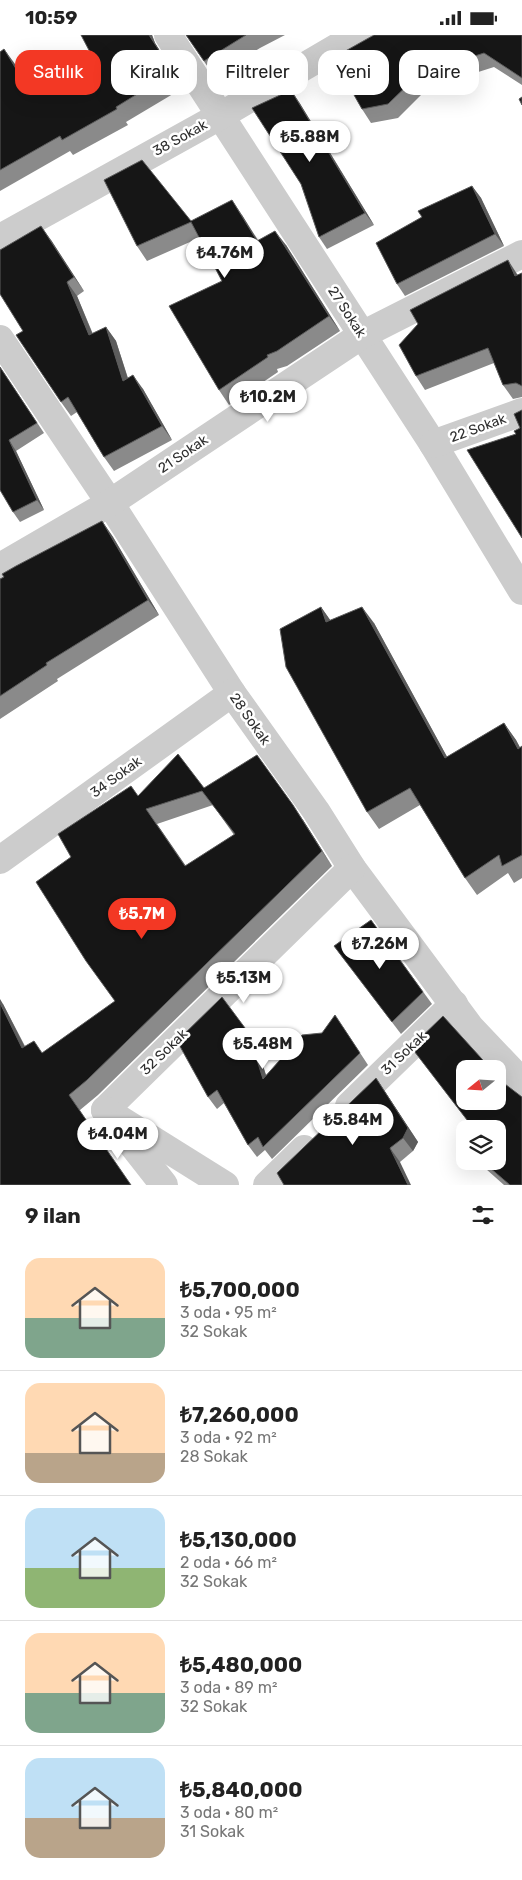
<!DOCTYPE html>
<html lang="tr">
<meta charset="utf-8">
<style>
body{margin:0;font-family:Rubik,sans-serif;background:#f6f6f6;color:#222;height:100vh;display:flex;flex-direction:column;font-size:19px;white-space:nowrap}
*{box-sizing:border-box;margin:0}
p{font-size:16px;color:#767676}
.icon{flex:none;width:28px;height:28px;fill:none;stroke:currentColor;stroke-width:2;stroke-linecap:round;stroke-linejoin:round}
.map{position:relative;height:1150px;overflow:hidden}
.sheet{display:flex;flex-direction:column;background:#fff;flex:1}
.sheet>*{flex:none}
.banner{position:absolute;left:15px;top:15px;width:492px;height:45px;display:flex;gap:10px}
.needle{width:32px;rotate:252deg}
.controls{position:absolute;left:456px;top:1025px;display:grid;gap:10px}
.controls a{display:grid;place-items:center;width:50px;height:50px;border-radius:10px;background:#fff;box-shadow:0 5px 20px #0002;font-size:25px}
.price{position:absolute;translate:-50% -42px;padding:0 11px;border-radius:18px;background:#fff;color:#222;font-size:16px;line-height:32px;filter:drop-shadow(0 1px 2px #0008)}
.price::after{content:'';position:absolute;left:50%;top:30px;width:15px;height:11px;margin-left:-8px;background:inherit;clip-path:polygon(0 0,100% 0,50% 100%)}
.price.on{background:#f33824;color:#fff}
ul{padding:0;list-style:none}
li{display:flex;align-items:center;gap:15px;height:125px;padding:0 25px}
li+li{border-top:1px solid #e0e0e0}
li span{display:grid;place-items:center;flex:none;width:140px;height:100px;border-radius:15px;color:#555}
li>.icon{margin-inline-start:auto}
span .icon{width:60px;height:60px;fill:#fffc;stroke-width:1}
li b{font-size:21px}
h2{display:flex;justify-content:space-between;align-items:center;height:60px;padding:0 25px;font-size:21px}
.chip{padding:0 18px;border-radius:15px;background:#fff;box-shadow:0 5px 20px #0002;font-size:18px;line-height:45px}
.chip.on{background:#f33824;color:#fff}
.status{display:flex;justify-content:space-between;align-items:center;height:35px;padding:0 25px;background:#fff;direction:ltr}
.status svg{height:14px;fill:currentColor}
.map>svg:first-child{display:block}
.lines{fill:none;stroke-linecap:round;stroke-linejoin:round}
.minor{stroke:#ccc;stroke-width:28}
.wall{fill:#8a8a8a;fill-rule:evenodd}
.shaded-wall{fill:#5c5c5c}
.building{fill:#161616;stroke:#5c5c5c;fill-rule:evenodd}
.labels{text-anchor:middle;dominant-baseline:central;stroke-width:5;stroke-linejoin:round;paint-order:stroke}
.street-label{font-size:14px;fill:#2f2f2f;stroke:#fff}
</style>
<div class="status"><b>10:59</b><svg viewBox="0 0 49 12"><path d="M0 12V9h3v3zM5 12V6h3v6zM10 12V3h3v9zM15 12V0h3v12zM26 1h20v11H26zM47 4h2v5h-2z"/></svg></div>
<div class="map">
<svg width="522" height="1150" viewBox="0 0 522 1150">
<rect width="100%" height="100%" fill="#fff"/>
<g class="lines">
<g class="minor">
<path d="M168 0 433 409 522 556"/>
<path d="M0 203 220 81 358 0"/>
<path d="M0 304 110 468 232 658 316 776 352 833 470 992 522 1047"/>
<path d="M433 409 522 377"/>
<path d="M0 532 110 468 362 300 522 219"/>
<path d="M0 825 232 658"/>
<path d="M349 1071 454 969"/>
<path d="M105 1075 352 833"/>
<path d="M105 1075 225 1150"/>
<path d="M117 1090 164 1150"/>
<path d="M267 1150 304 1114"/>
</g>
</g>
<g class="wall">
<path d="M152 0 155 8 183 53 126 87 128 90 73 120 70 116 0 156V17L4 14 22 41Z"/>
<path d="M186 0H285L260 13 214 41Z"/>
<path d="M522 0V50L494 32 428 53 398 83 371 88 362 74 333 23Z"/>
<path d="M299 67 374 190 327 214 319 202Z"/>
<path d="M472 151 481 163 504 211 405 261 397 249 422 182Z"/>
<path d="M242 180 258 205 286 210 340 296 287 331 277 334 278 337 229 370 219 355 222 246 199 203 147 226 137 211 191 186Z"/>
<path d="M51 205 84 256 77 261 93 299 106 292 116 306 128 343 143 354 172 405 114 436 104 422 77 377 71 381 61 367 23 296Z"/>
<path d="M522 238V362L513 364 503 350 494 328 425 355 416 341 518 240Z"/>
<path d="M0 332 44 398 16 416 44 475 20 487 13 477Z"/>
<path d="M102 486 113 502 159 580 57 644 58 646 0 684V544Z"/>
<path d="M321 572 330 585 374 588 447 722 504 688 516 705 520 713 522 711V843L514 848 508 838 477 860 465 843 420 770 379 794 367 777Z"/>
<path d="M204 753 303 785 332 831 98 1060 80 1075 0 1150 3 969 25 1011 42 1018 115 967 71 822 138 761ZM213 770 234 800 186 831 157 789Z"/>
<path d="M371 885 432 969 401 999 334 911Z"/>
<path d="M443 981 491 1034H465V1066H498V1042L501 1047 522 1062V1150H504L477 1126H498V1094H474L411 1012Z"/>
<path d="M343 992 368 1030 272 1124 265 1115 257 1122 248 1110 224 1068 217 1074 208 1062 256 1009 266 1040 322 998Z"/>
<path d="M376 1043 418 1107 413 1116 400 1127 284 1150Z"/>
</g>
<g class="shaded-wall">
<path d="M149 0H152L155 8 183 53Z"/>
<path d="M4 14 15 29 31 57 21 42Z"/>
<path d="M291 55 299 67 374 190 365 178Z"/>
<path d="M472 151 481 163 504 211 495 199Z"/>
<path d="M232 165 242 180 267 221 257 206Z"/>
<path d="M41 191 51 205 84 256 74 242Z"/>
<path d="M275 196 286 210 340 296 329 281Z"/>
<path d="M508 225 517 239 522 249 515 241Z"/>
<path d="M67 247 77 261 99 315 89 300Z"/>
<path d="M106 292 116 306 133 360 123 346Z"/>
<path d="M133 340 143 354 172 405 162 391Z"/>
<path d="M9 405 16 416 44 475 37 465Z"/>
<path d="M102 486 113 502 159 580 148 565Z"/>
<path d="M321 572 333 589 326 587Z"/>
<path d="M362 572 374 588 457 740 445 723Z"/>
<path d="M504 688 516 705 522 716 518 714Z"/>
<path d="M293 770 303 785 332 831 322 816Z"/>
<path d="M0 964 3 969 33 1028 22 1013 0 968Z"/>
<path d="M248 997 256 1009 271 1056 263 1044Z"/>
<path d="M376 1043 418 1107 413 1116 403 1103Z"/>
<path d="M390 1113 400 1127 411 1150H408Z"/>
</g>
<g class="building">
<path d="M81 0H149L173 37 116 72 117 74 62 105 60 101 0 135V17L4 14 21 42 91 19Z"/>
<path d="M186 0H246L204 26Z"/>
<path d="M374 0H522V43L484 18 419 39 388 69 362 74 333 23Z"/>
<path d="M291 55 365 178 319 202 301 149 252 73Z"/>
<path d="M522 62V70L519 64Z"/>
<path d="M142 125 191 186 232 165 257 206 275 196 329 281 277 316 267 320 268 322 219 355 169 271 222 246 191 187 137 211 104 145Z"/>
<path d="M472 151 495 199 397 249 376 208 422 182 418 176Z"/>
<path d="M41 191 74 242 67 247 89 300 106 292 123 346 133 340 162 391 104 422 68 362 61 367 16 300 23 296 0 259V215Z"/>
<path d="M508 225 515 241 522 238V351L516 348 503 350 488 313 416 341 399 310 418 289 410 275Z"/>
<path d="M0 332 37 388 9 405 37 465 13 477 0 455Z"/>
<path d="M522 375V503L467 415 516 399 514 396 520 393 514 379Z"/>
<path d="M102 486 148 565 46 628 47 630 0 661V544L4 542 2 539 16 531Z"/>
<path d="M321 572 326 587 362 572 445 723 504 688 518 714 522 711V820L502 831 499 820 465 843 410 753 367 777 286 632 280 594Z"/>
<path d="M178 719 204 753 257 720 293 770 322 816 87 1045 69 1060 131 1150H0V968L22 1013 34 1006 42 1018 115 966 86 926 36 847 71 822 58 799 131 751 138 761ZM202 756 235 799 185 831 146 774Z"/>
<path d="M371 885 423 957 392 987 334 911Z"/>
<path d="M222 962 248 997 263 1044 302 1000 322 998 335 980 360 1018 263 1112 258 1102 248 1110 217 1055 208 1062 177 1006Z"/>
<path d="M443 981 491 1034H465V1066H498V1042L501 1046 522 1062V1150H510L482 1126H498V1094H474L411 1012Z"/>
<path d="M376 1043 408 1093 403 1103 390 1113 408 1150H284L277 1138Z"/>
</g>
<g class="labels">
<g class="street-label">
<text transform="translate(180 103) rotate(-29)">38 Sokak</text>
<text transform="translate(347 277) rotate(57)">27 Sokak</text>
<text transform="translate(478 393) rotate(-20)">22 Sokak</text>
<text transform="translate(183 419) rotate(-34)">21 Sokak</text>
<text transform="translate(250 684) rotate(55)">28 Sokak</text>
<text transform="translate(116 742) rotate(-36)">34 Sokak</text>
<text transform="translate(164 1017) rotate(-44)">32 Sokak</text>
<text transform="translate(404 1018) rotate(-44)">31 Sokak</text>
</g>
</g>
</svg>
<div class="controls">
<a><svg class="needle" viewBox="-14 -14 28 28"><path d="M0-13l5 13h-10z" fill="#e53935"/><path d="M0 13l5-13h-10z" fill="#767676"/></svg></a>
<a><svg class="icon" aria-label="layers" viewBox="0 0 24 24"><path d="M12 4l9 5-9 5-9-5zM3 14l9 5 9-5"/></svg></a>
</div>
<b class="price" style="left:310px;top:128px">₺5.88M</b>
<b class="price" style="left:225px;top:244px">₺4.76M</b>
<b class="price" style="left:268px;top:388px">₺10.2M</b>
<b class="price on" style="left:142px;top:905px">₺5.7M</b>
<b class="price" style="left:380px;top:935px">₺7.26M</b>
<b class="price" style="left:244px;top:969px">₺5.13M</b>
<b class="price" style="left:263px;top:1035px">₺5.48M</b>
<b class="price" style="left:353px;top:1111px">₺5.84M</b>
<b class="price" style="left:118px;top:1125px">₺4.04M</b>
<div class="banner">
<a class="chip on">Satılık</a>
<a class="chip">Kiralık</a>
<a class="chip">Filtreler</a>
<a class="chip">Yeni</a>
<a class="chip">Daire</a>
</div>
</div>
<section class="sheet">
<h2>9 ilan<svg class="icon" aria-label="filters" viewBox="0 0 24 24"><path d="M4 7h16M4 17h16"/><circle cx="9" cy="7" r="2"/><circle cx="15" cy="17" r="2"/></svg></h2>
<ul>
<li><span style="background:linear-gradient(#ffd9b3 60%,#7fa58c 0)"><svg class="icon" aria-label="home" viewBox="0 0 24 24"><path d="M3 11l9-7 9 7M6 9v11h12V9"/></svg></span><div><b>₺5,700,000</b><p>3 oda · 95 m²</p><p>32 Sokak</p></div></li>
<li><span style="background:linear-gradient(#ffd9b3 70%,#b9a48a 0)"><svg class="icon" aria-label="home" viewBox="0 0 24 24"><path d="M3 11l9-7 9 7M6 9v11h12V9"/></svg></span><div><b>₺7,260,000</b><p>3 oda · 92 m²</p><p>28 Sokak</p></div></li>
<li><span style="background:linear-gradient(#bfe0f5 60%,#8fb573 0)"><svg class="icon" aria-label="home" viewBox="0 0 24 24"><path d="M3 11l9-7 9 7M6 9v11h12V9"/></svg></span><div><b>₺5,130,000</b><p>2 oda · 66 m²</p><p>32 Sokak</p></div></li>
<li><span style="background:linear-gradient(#ffd9b3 60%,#7fa58c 0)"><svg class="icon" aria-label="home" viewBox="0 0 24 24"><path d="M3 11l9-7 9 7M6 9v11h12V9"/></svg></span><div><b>₺5,480,000</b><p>3 oda · 89 m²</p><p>32 Sokak</p></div></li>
<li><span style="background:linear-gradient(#bfe0f5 60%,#b9a48a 0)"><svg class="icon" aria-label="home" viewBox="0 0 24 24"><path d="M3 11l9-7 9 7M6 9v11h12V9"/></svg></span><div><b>₺5,840,000</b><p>3 oda · 80 m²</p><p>31 Sokak</p></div></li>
</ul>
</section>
